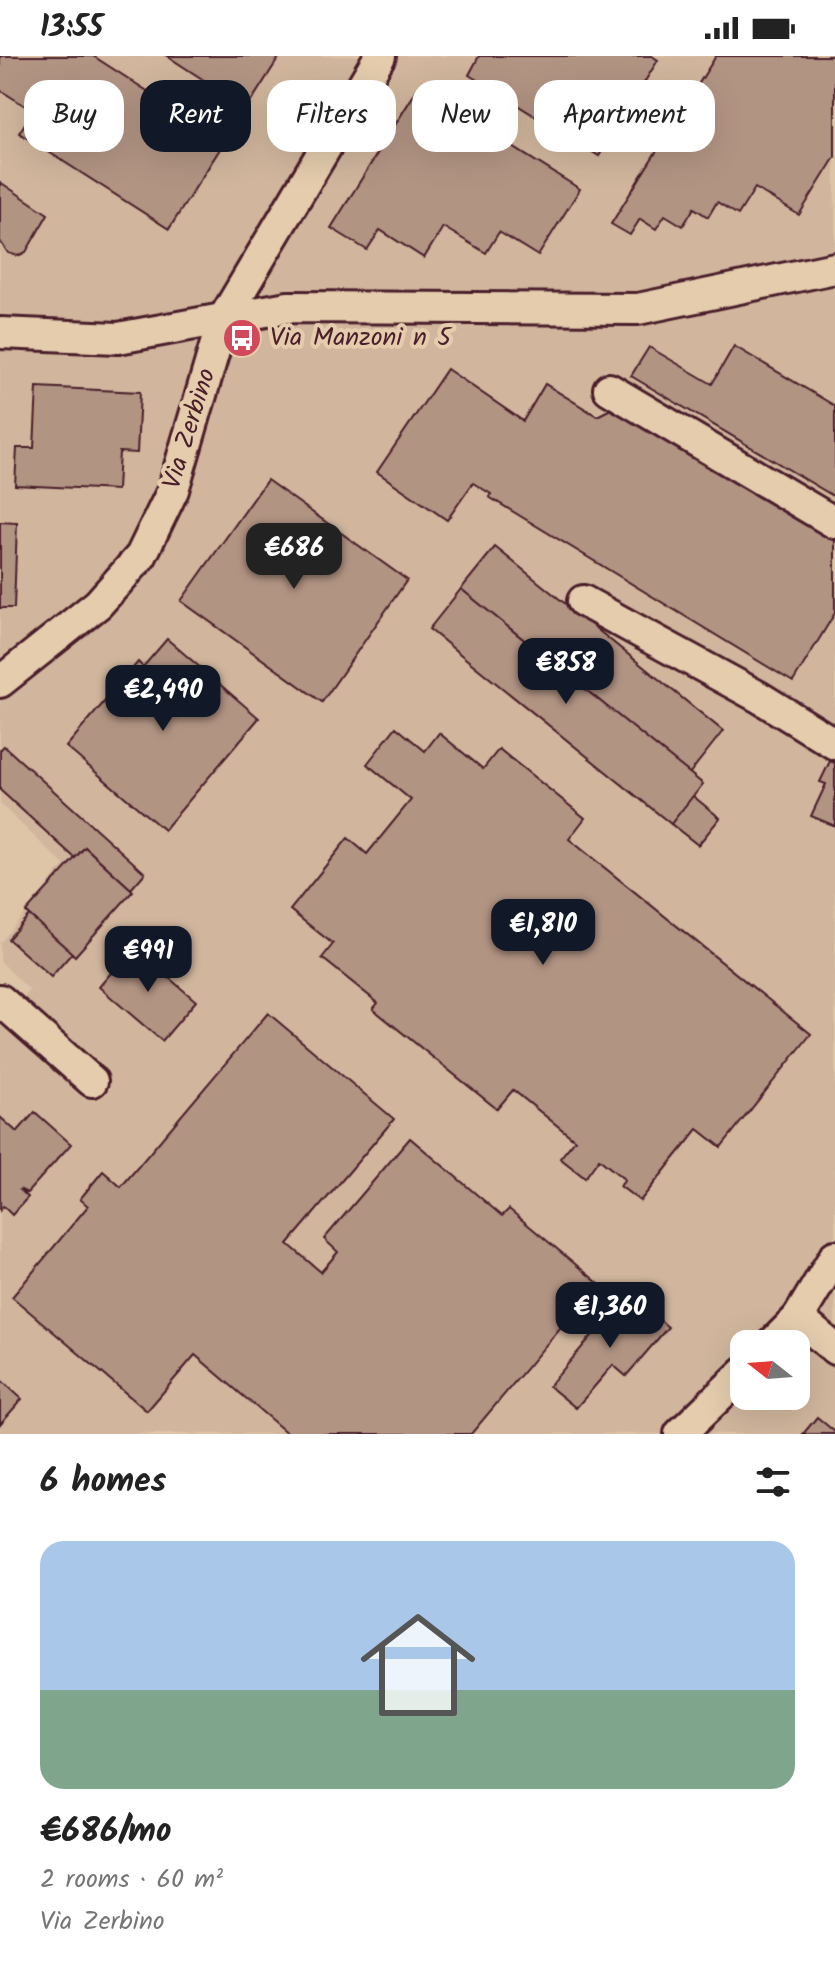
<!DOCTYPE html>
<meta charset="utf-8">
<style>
body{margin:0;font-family:Kalam,sans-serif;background:#f6f6f6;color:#222;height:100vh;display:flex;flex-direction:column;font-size:30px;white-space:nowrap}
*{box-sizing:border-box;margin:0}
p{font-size:26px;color:#767676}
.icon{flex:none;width:44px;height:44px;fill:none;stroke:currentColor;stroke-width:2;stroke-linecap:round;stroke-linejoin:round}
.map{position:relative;height:1378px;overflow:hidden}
.drawer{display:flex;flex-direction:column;background:#fff;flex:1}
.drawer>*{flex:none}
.guide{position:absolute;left:24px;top:24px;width:788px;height:72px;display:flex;gap:16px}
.needle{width:52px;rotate:287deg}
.fabs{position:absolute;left:730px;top:1274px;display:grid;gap:16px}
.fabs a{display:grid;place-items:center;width:80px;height:80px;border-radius:16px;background:#fff;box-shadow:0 8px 32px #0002;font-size:40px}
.price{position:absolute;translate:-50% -68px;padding:0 18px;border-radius:16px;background:#111827;color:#fff;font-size:26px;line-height:52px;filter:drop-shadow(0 2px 4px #0008)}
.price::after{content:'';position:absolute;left:50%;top:48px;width:24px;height:18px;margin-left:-12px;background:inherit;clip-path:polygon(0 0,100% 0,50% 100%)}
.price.on{background:#222;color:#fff}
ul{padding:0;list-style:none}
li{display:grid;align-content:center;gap:16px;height:424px;padding:0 40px}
li span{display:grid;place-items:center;height:248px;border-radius:24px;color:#555}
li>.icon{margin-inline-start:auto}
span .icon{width:144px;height:144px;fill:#fffc;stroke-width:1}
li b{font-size:34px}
h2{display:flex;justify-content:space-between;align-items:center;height:96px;padding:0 40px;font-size:34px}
.tag{padding:0 28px;border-radius:24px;background:#fff;box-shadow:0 8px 32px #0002;font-size:28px;line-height:72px}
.tag.on{background:#111827;color:#fff}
.status{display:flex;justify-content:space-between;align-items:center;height:56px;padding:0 40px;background:#fff;direction:ltr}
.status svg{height:22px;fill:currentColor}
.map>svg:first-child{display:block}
.built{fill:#d1b69d;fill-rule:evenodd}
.building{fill:#b29483;stroke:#4a1f2b;stroke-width:2}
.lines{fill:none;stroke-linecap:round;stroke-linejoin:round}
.minor-casing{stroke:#4a1f2b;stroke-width:36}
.minor{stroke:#e4ccad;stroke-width:30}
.labels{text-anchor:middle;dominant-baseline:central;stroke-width:8;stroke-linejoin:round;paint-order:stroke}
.poi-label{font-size:26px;fill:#4a1f2b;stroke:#e4ccad;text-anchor:start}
.street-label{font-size:26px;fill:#4a1f2b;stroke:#e4ccad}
</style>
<div class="status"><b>13:55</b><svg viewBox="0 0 49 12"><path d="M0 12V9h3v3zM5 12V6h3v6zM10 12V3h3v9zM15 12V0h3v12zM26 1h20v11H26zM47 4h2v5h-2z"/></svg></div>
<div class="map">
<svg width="835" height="1378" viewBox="0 0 835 1378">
<rect width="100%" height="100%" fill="#dec5a8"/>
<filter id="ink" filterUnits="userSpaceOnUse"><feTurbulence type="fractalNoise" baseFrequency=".0125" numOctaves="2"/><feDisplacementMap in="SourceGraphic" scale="16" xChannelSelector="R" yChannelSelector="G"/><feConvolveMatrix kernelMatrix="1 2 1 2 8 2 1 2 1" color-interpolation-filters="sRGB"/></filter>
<g filter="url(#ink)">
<path class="built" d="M0 0H835V1378H0V969L29 934 0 905V887L64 809 0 748ZM744 1288H796V1340H744Z"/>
<g class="building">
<path d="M0 0H93L225 85 169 173 19 77 33 55 0 34Z"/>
<path d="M167 0H280L247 52Z"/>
<path d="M479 0H652L658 4 599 100 469 19Z"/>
<path d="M716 0H835V101L799 159 755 132 738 159 717 146 708 161 694 152 683 170 665 159 656 173 640 163 630 179 611 168Z"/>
<path d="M418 32 580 133 538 200 499 176 486 197 443 171 424 202 380 174 367 194 331 172Z"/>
<path d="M0 126 48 158 26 196 18 200 8 197 0 185Z"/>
<path d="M734 290 835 350V441L631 320 649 291 712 328Z"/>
<path d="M447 313 523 365 545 328 597 360 615 351 835 481V557L793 626 489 441 491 438 473 427 447 464 377 416Z"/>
<path d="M37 331 140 336 137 397 119 396 117 434 15 429 17 392H34Z"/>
<path d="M267 424 407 524 322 646 181 545Z"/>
<path d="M0 466 17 467 14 552H0Z"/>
<path d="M495 491 723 675 689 718 461 533Z"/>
<path d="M461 533 703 728 671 768 429 573Z"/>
<path d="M167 583 259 662 164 774 66 691 138 606 143 611Z"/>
<path d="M396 671 425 695 439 677 483 713 499 693 585 762 569 783 811 978 721 1091 698 1073 640 1145 620 1130 625 1124 599 1103 585 1122 560 1102 575 1084 513 1034 497 1053 373 953 378 947 322 902 333 888 290 854 348 782 367 798 411 744 367 708Z"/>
<path d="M4 690 145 817 131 833 85 791 75 802 0 734V694Z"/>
<path d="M830 705 835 707V770L811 760 826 728 820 726Z"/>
<path d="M693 740 720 762 698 789 671 768Z"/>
<path d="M85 791 133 835 75 900 26 856Z"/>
<path d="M29 859 72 897 51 921 8 883Z"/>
<path d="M133 891 196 945 162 985 99 931Z"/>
<path d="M268 957 394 1063 288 1188 321 1216 338 1196 324 1183 410 1082 502 1160 509 1153 598 1227 471 1378H288L195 1299 147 1355 12 1241 88 1150 80 1143 103 1115 121 1131Z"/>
<path d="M35 1056 71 1088 27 1137 19 1133 28 1141 12 1159 3 1150 0 1154V1061L17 1076Z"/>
<path d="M628 1237 668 1271 626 1320 613 1309 576 1352 549 1330Z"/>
<path d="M0 1323 22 1343 0 1368Z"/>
<path d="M817 1361 835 1376V1378H803Z"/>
</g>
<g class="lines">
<defs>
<g id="minor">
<path d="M0 277 118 282 288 251 638 253 835 212"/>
<path d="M609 333 835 467"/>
<path d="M583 545 759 641 835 688"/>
<path d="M0 626 98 548 141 500 173 434 223 264 380 0"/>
<path d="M0 944 92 1025"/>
<path d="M798 1262 835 1293"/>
<path d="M772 1288 798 1262 835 1200"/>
<path d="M680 1378 744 1316"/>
</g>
</defs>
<use href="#minor" class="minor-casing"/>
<use href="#minor" class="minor"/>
</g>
</g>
<defs>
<symbol id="bus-disc" viewBox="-11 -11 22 22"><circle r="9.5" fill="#d1495b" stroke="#e4ccad"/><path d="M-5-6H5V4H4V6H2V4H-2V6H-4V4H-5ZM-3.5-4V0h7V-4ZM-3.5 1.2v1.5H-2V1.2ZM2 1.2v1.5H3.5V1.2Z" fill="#fff"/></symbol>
</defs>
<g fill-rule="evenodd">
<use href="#bus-disc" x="220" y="260" width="44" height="44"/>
</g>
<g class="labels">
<g class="poi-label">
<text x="270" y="282">Via Manzoni n 5</text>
</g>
<g class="street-label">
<text transform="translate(190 373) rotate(-73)">Via Zerbino</text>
</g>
</g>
</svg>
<div class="fabs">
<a><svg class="needle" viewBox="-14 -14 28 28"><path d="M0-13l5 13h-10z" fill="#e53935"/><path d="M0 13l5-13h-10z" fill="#767676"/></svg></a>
</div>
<b class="price on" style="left:294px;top:535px">€686</b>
<b class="price" style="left:566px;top:650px">€858</b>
<b class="price" style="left:163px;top:677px">€2,490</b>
<b class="price" style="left:543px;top:911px">€1,810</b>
<b class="price" style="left:148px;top:938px">€991</b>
<b class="price" style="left:610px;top:1294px">€1,360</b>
<div class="guide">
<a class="tag">Buy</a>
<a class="tag on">Rent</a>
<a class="tag">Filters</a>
<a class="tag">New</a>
<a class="tag">Apartment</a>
</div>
</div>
<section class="drawer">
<h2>6 homes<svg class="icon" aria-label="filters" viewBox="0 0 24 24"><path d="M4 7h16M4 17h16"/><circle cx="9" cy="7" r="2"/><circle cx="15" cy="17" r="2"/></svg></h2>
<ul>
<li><span style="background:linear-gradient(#a9c7e8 60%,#7fa58c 0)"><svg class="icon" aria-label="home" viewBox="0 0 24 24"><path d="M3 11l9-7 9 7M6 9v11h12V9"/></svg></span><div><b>€686/mo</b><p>2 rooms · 60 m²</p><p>Via Zerbino</p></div></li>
</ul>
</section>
